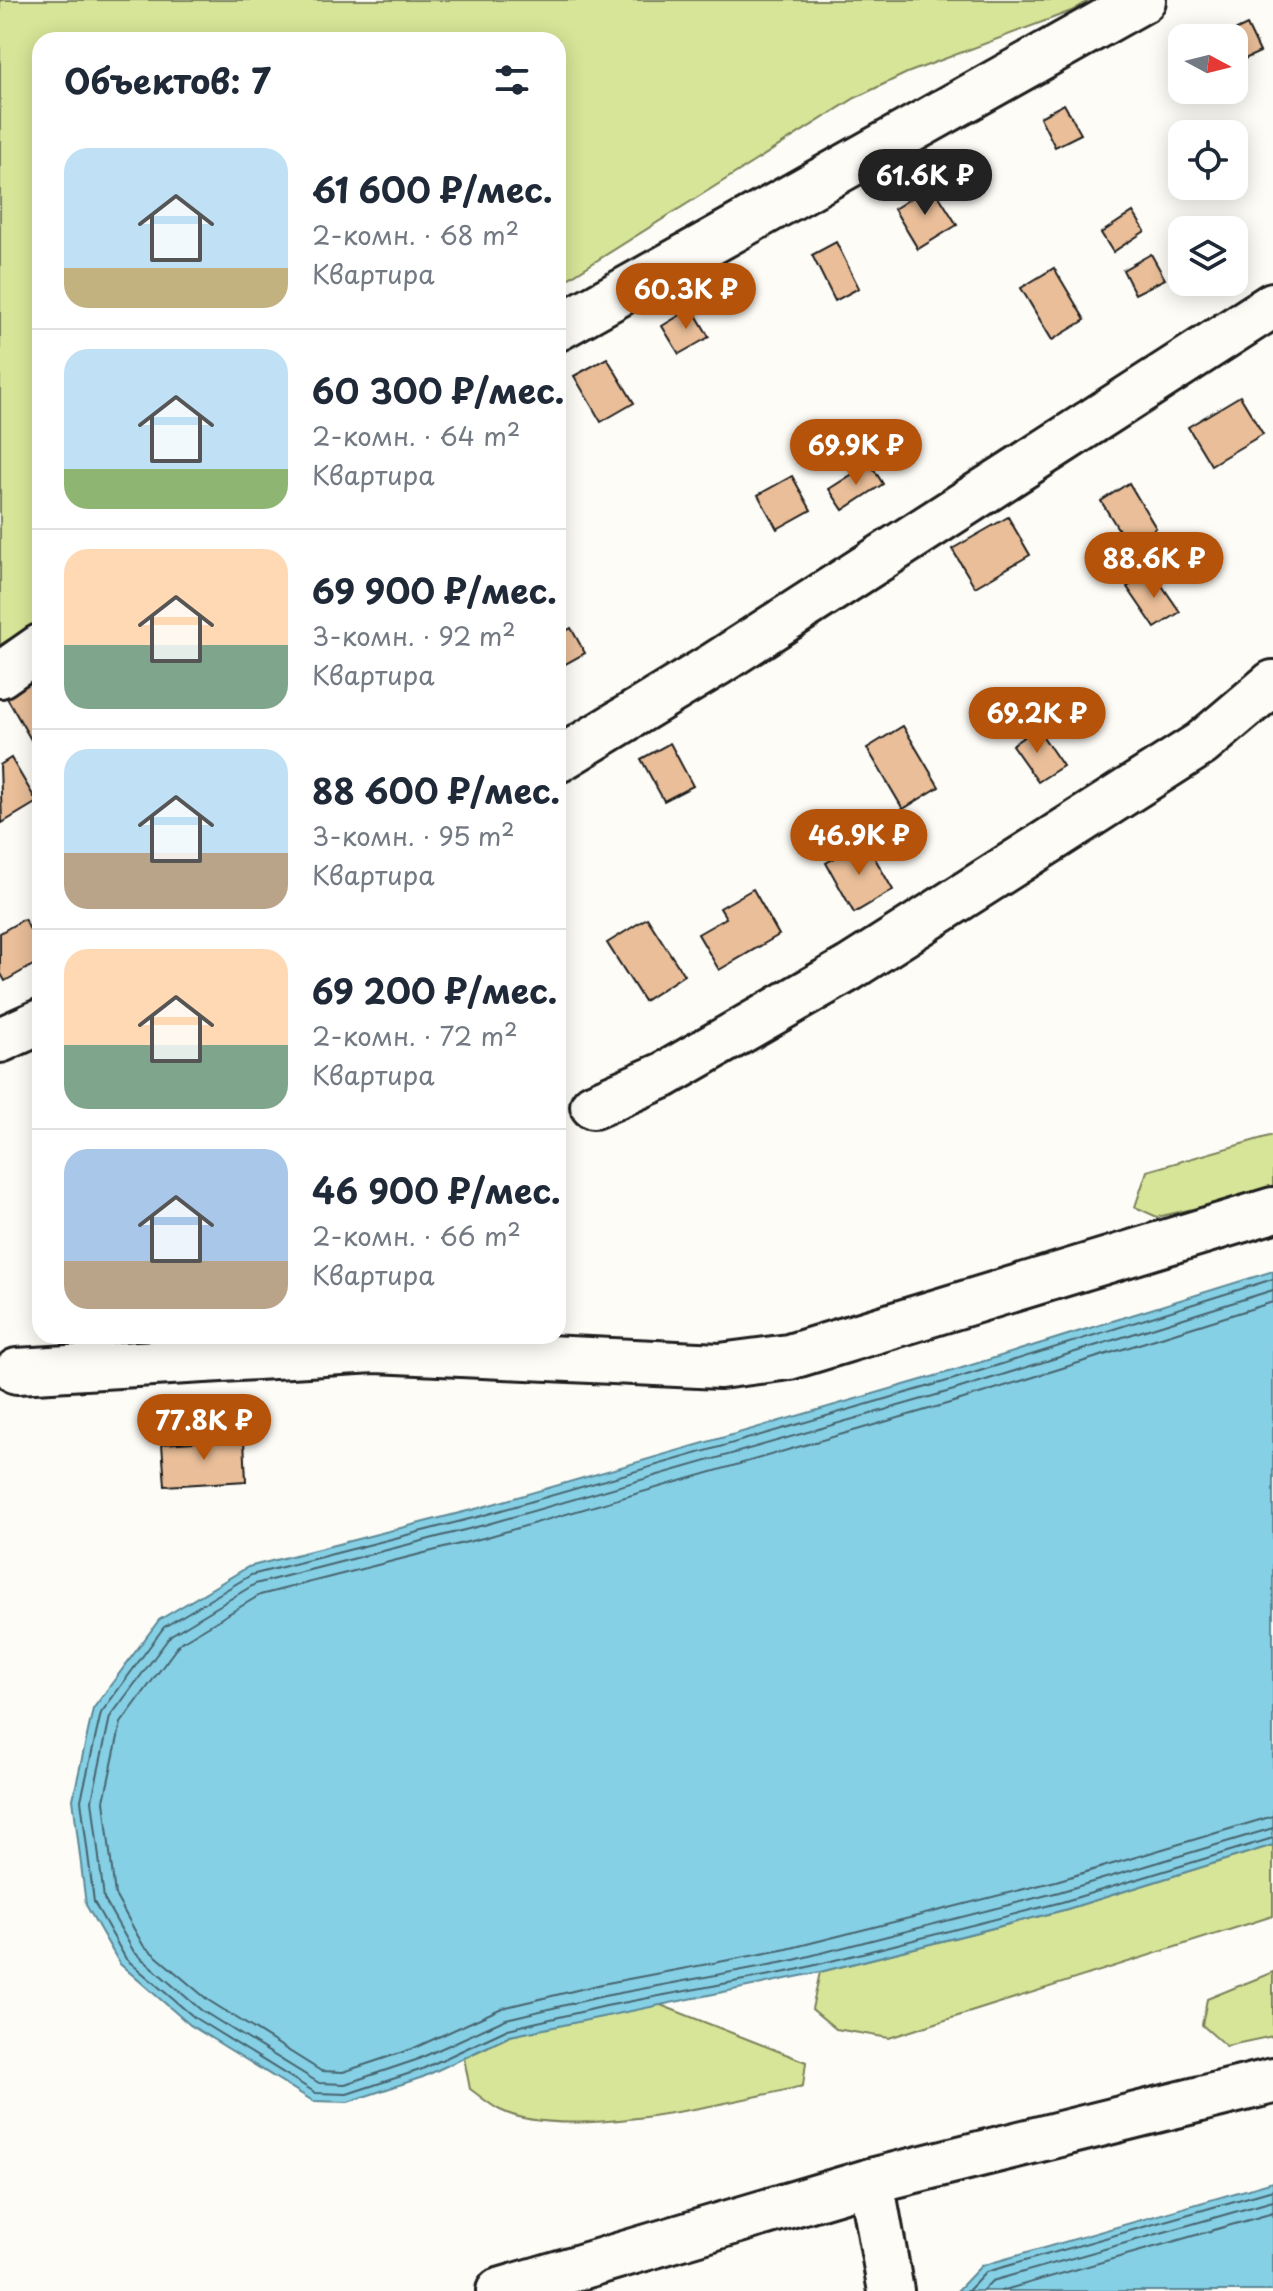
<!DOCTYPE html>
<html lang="ru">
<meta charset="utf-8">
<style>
body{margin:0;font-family:"Playpen Sans",sans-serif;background:#f2f2f3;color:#1f2937;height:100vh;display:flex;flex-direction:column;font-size:30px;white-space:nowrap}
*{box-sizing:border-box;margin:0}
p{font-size:26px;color:#747a83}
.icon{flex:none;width:44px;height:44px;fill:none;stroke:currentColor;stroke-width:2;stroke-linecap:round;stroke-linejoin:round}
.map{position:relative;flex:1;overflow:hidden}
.sheet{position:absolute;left:32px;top:32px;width:534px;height:1312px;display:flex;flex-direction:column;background:#fff;border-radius:24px;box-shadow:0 4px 20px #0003}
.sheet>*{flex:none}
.needle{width:52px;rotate:97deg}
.fabs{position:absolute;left:1168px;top:24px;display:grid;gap:16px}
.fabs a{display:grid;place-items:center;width:80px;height:80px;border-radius:16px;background:#fff;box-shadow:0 4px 20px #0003;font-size:40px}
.price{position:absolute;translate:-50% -68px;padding:0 18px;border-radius:28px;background:#b45309;color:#fff;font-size:26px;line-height:52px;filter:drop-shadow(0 2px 4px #0008)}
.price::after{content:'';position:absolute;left:50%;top:48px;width:24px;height:18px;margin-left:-12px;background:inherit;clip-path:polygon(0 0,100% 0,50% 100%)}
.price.on{background:#222;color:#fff}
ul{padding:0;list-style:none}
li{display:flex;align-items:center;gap:24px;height:200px;padding:0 32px}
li+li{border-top:2px solid #e0e1e3}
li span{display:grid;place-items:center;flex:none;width:224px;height:160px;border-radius:24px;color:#555}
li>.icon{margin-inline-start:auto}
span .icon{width:96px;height:96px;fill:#fffc;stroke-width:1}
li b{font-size:34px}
h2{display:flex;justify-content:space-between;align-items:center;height:96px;padding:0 32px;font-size:34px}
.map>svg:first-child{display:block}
.green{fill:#d7e598;stroke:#7a805a;stroke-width:2}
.water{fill:#86d0e6;stroke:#5c8895;stroke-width:2}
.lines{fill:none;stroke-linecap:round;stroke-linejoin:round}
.shore{stroke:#46646d;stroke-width:2}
.building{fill:#e9be99;stroke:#1c1c1c;stroke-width:2}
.minor-casing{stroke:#1c1c1c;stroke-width:50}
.minor{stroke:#fdfcf7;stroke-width:44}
</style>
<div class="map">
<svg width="1273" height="2291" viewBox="0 0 1273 2291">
<rect width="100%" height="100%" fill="#fdfcf7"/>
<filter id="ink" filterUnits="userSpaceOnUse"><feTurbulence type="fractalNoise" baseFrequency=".0125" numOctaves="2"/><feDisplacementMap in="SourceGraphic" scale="16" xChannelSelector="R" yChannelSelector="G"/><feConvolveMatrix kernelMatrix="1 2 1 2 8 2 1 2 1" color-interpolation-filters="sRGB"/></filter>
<g filter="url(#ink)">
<g class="green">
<path d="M0 0H1089L1074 10 907 73 855 98 558 285V40H40V620L0 645Z"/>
<path d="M1273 1135V1191L1157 1217 1135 1207 1147 1171Z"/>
<path d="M1273 1845V1916L889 2038 836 2029 812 2009 820 1972 1064 1910Z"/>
<path d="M1273 1972V2036L1226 2046 1202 2025 1207 1999Z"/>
<path d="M658 2004 806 2062 803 2086C733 2102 565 2143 500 2110 490 2105 480 2096 470 2089L464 2058 510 2036Z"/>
</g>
<g class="water">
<path d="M1273 1271V1845L1064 1910 820 1972 510 2036 423 2077 348 2102 313 2101 190 2025 120 1964 86 1905 73 1799 93 1709 159 1620 248 1567 479 1508 949 1372Z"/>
<path d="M1273 2182V2291H957L981 2266Z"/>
</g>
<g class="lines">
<g class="shore">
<path d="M1273 1279 951 1380 481 1516 251 1575 164 1627 101 1713 81 1800 94 1902 126 1959 195 2018 316 2093 347 2094 420 2070 508 2029 606 2006 792 1971 1062 1902 1273 1838"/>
<path d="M1273 1290 954 1390 484 1525 255 1584 171 1635 110 1717 92 1800 104 1899 134 1952 201 2010 319 2083 345 2084 416 2060 506 2019 604 1996 790 1961 1059 1892 1273 1828"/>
<path d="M1273 1302 957 1401 487 1537 260 1595 180 1643 121 1723 104 1801 115 1895 143 1945 208 2000 321 2071 343 2072 412 2049 502 2008 602 1984 787 1949 1056 1881 1273 1816"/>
<path d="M968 2291 986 2272 1273 2190"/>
<path d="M982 2291 992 2281 1273 2201"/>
<path d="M1001 2291 1273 2213"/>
</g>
</g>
<g class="building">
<path d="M1247 25 1260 52 1234 64V38H1220Z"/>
<path d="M1064 104 1081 134 1055 147 1040 117Z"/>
<path d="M932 185 957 225 918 249 894 209Z"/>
<path d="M1133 212 1145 231 1113 252 1101 233Z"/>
<path d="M836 242 859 288 835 301 812 255Z"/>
<path d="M1151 254 1165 279 1135 294 1123 270Z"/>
<path d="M1054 268 1085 320 1052 340 1021 288Z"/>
<path d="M692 308 709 337 679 354 662 326Z"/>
<path d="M607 358 634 403 601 422 574 376Z"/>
<path d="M1240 396 1263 434 1211 465 1188 427Z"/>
<path d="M870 463 883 484 843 510 829 489Z"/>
<path d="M792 476 811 510 777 529 758 495Z"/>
<path d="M1129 483 1156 528 1128 545 1101 501Z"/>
<path d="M1008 517 1030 555 975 587 952 549Z"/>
<path d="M1152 571 1180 612 1155 628 1127 587Z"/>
<path d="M571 628 585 653 558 668V635Z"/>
<path d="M40 676V742L34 745 6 696Z"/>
<path d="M903 726 939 787 903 809 867 748Z"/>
<path d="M1037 728 1063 766 1038 782 1012 745Z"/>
<path d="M670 743 693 786 664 801 641 759Z"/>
<path d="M11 758 37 802 2 823 0 765Z"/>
<path d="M865 841 893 890 854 913 826 863Z"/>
<path d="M753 889 779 935 719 970 698 934 726 918 720 908Z"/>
<path d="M647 918 684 975 644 1001 607 943Z"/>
<path d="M24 919 40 947V961L5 981 0 972V933Z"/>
<path d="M244 1439 246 1481 165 1486 162 1444Z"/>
</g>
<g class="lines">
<defs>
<g id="minor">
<path d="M558 328 1143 0"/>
<path d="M0 675 40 647"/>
<path d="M558 760 716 664 1273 305"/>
<path d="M0 1040 40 1022"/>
<path d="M593 1106 664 1075 850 968 1201 744 1273 683"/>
<path d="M17 1371 375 1350 720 1366 789 1357 1273 1210"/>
<path d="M871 2181 891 2291"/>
<path d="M499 2291 871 2181 1273 2081"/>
</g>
</defs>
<use href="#minor" class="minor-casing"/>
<use href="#minor" class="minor"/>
</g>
</g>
</svg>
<div class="fabs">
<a><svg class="needle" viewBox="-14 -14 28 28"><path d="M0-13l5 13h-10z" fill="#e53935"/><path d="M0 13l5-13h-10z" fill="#747a83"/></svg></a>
<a><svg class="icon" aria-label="locate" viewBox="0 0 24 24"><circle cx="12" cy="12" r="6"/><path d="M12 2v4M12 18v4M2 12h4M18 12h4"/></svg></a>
<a><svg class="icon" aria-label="layers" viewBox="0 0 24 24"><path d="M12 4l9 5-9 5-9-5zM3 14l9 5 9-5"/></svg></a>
</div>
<b class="price on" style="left:925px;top:217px">61.6K ₽</b>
<b class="price" style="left:686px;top:331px">60.3K ₽</b>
<b class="price" style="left:856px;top:487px">69.9K ₽</b>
<b class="price" style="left:1154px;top:600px">88.6K ₽</b>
<b class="price" style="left:1037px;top:755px">69.2K ₽</b>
<b class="price" style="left:859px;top:877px">46.9K ₽</b>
<b class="price" style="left:204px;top:1462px">77.8K ₽</b>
<section class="sheet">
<h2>Объектов: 7<svg class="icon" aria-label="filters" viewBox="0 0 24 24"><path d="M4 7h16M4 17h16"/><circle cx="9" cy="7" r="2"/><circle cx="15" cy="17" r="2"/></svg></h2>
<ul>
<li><span style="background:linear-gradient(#bfe0f5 75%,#c2b280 0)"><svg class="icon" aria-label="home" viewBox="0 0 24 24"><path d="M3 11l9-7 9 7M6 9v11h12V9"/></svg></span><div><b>61 600 ₽/мес.</b><p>2-комн. · 68 m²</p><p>Квартира</p></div></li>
<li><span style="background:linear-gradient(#bfe0f5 75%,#8fb573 0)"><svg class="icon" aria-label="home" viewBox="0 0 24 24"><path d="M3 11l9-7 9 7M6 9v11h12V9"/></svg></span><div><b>60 300 ₽/мес.</b><p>2-комн. · 64 m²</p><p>Квартира</p></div></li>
<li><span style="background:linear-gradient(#ffd9b3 60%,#7fa58c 0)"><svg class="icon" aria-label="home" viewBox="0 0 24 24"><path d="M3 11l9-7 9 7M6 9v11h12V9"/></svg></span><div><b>69 900 ₽/мес.</b><p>3-комн. · 92 m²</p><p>Квартира</p></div></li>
<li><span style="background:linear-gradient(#bfe0f5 65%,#b9a48a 0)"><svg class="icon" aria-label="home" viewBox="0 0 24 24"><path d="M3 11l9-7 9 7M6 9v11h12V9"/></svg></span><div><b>88 600 ₽/мес.</b><p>3-комн. · 95 m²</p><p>Квартира</p></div></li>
<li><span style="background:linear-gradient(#ffd9b3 60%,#7fa58c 0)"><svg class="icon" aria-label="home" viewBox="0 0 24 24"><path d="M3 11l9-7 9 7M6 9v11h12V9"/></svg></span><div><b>69 200 ₽/мес.</b><p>2-комн. · 72 m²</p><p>Квартира</p></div></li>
<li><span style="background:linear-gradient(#a9c7e8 70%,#b9a48a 0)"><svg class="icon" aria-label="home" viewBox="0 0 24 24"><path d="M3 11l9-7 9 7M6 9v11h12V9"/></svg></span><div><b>46 900 ₽/мес.</b><p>2-комн. · 66 m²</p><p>Квартира</p></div></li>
</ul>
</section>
</div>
